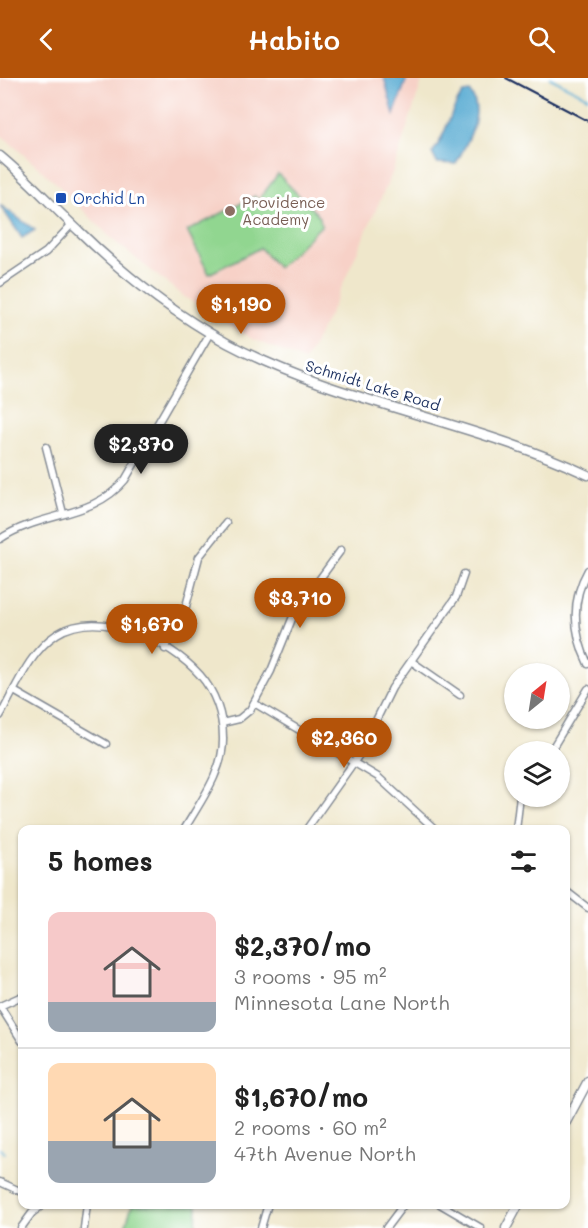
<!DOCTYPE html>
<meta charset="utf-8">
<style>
body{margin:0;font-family:Mali,sans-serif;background:#f6f6f6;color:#222;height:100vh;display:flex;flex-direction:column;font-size:22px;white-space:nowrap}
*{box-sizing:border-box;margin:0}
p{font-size:20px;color:#767676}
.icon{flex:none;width:33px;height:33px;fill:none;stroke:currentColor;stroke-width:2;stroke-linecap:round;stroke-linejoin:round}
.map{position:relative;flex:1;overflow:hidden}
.panel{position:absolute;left:18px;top:747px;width:552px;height:384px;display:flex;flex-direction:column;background:#fff;border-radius:12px;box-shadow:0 2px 4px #0004}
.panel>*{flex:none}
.needle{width:39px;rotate:30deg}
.tools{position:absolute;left:504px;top:585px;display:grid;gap:12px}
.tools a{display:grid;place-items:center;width:66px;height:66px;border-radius:50%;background:#fff;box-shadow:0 2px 4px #0004;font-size:30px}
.price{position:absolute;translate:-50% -51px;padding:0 14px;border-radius:21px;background:#b45309;color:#fff;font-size:20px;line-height:39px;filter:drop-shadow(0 2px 3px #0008)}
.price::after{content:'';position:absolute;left:50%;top:36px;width:18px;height:14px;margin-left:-9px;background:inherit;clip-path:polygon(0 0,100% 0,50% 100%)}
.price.selected{background:#222;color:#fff}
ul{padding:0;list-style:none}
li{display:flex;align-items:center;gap:18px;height:150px;padding:0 30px}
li+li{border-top:2px solid #e0e0e0}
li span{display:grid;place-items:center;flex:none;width:168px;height:120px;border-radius:12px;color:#555}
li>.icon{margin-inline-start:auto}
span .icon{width:72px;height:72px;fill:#fffc;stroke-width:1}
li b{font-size:26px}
h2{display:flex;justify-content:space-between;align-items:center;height:72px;padding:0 30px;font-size:26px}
header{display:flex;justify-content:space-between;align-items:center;height:78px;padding:0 30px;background:#b45309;color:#fff;font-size:27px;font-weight:600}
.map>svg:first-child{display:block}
.built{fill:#f7d1c7}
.green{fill:#91d690;stroke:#568277;stroke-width:1.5}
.water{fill:#56aad2;stroke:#386c98;stroke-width:1.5}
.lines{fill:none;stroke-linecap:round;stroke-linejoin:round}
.stream{stroke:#56aad2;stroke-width:2}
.street-casing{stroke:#858b94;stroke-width:9}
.secondary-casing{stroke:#858b94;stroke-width:11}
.street{stroke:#fff;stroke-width:6}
.secondary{stroke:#fff;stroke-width:8}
.rail{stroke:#1b2f5e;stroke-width:2}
.transit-dot{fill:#1a4fb4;stroke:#fff;stroke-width:2}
.education-dot{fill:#8d6e63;stroke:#fff;stroke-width:2}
.labels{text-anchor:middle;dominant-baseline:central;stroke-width:6;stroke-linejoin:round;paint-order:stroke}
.transit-label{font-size:15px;fill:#164399;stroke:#fff;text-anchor:start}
.education-label{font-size:15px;fill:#785e54;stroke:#fff;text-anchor:start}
.street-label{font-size:15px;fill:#1b2f5e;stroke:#fff}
</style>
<header><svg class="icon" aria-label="back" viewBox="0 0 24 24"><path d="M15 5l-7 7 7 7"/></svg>Habito<svg class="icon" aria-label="search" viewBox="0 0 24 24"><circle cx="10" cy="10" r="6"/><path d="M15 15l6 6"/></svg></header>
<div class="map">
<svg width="588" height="1150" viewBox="0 0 588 1150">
<rect width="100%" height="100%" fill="#fff"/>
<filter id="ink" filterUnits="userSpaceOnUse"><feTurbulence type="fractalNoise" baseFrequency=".0167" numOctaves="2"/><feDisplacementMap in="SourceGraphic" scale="12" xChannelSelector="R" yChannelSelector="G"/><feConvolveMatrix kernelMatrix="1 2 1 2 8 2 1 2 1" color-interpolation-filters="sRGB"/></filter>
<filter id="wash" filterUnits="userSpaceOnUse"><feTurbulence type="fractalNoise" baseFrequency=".008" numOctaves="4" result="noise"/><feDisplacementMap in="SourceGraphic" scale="24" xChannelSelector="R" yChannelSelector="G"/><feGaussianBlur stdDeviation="1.35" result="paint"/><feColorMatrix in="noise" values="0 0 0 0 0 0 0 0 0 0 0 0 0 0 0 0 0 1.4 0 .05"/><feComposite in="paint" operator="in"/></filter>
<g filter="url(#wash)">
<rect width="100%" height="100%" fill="#efe7cb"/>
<path class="built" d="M0 0H423L393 93 331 233 305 283 252 261 183 218 113 162 56 105 0 56Z"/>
<g class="green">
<path d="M278 96 320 139 321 148 278 190 260 170 209 196 187 153 255 118 258 123Z"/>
<path d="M132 1127H197L196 1150H125Z"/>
</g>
<g class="water">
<path d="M384 0H407L394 37 385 3Z"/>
<path d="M470 14C486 37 466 65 456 86L437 85 432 75C447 58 449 32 463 15Z"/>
<path d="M0 127 35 152 22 160Z"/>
</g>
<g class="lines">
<g class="stream">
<path d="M550 0 588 19"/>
<path d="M0 1071 5 1075"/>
</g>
</g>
</g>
<g filter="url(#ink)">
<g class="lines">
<defs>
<g id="street">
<path d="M0 205 46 174 72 146"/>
<path d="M46 369 63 435"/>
<path d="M0 461C42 433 93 441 125 402L210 255"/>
<path d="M588 492C570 524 573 555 588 586"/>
<path d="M165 571 185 532 199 479 226 445"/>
<path d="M411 583 460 617"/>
<path d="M14 613 106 666"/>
<path d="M254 625 378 699 436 752"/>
<path d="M0 638C16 610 29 574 57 556 100 529 170 563 200 597 215 614 223 637 223 660 224 693 200 724 184 752"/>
<path d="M222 645 239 641 250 632 271 593 294 536 341 472"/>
<path d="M550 674 588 611"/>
<path d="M306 752 359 677 392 610 456 519 464 496"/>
<path d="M516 752 520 718"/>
<path d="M566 813 588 830"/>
<path d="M22 918 0 928 22 963"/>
<path d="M0 1104 22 1114"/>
<path d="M440 1126 481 1150"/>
<path d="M21 1150 32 1135 44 1126"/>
<path d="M84 1150 87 1126"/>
<path d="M261 1150 268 1126"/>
<path d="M386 1150 404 1126"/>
</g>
<g id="secondary">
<path d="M0 78C28 101 52 128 79 153 123 196 173 235 227 265 341 326 471 342 588 397"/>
<path d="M566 1044 588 1003"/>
<path d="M506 1150 519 1126"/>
</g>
</defs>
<use href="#street" class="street-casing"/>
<use href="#secondary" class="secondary-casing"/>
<use href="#street" class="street"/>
<use href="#secondary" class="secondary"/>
<path class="rail" d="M506 0 588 43"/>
</g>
</g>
<rect class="transit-dot" x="55" y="114" width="12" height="12" rx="3"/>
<circle class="education-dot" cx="230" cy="133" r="6"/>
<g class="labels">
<g class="transit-label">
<text x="73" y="120">Orchid Ln</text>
</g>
<g class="education-label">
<text x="242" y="124">Providence<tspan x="242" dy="17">Academy</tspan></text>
</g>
<g class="street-label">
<text transform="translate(373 307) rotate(17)">Schmidt Lake Road</text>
</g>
</g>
</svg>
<div class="tools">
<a><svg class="needle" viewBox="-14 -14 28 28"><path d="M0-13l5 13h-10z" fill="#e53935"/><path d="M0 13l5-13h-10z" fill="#767676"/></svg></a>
<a><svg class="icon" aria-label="layers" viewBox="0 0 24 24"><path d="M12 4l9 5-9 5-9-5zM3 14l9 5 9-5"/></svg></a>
</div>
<b class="price" style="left:241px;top:257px">$1,190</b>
<b class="price selected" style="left:141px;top:397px">$2,370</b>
<b class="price" style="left:300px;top:551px">$3,710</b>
<b class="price" style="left:152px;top:577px">$1,670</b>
<b class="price" style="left:344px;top:691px">$2,360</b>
<section class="panel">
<h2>5 homes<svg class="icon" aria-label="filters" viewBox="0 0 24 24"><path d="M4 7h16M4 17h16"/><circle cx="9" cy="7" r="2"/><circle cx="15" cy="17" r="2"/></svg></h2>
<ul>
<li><span style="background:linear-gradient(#f6c9c9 75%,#9aa5b1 0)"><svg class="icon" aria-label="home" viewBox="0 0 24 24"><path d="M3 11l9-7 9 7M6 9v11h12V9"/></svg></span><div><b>$2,370/mo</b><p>3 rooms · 95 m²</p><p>Minnesota Lane North</p></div></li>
<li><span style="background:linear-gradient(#ffd9b3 65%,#9aa5b1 0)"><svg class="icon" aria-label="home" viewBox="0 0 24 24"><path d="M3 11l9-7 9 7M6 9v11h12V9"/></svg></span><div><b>$1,670/mo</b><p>2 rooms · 60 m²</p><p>47th Avenue North</p></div></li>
</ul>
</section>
</div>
